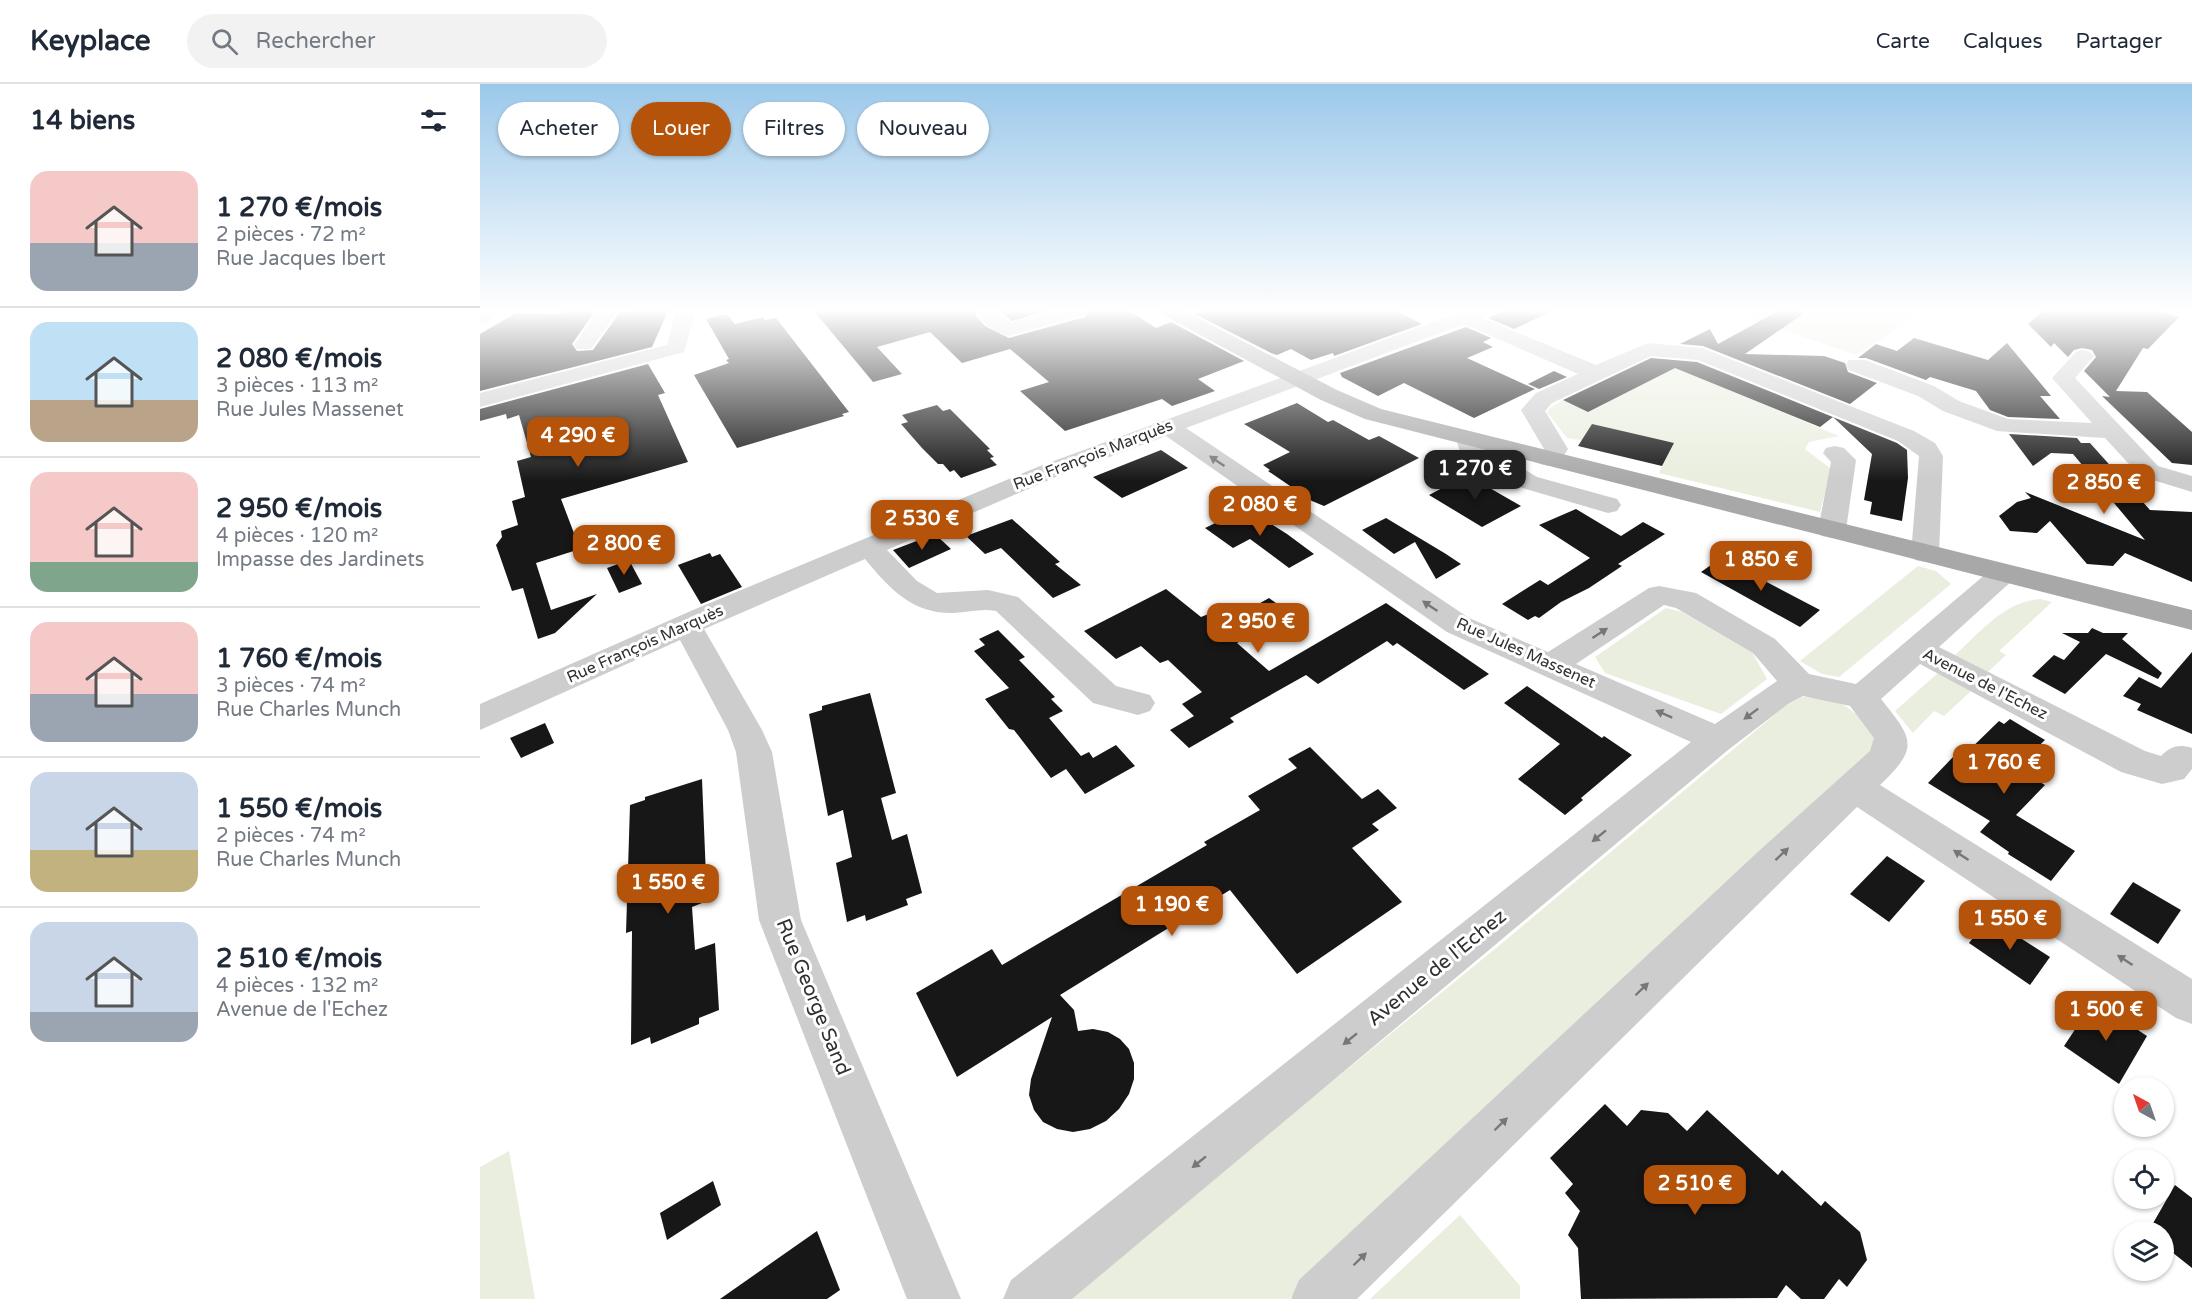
<!DOCTYPE html>
<html lang="fr">
<meta charset="utf-8">
<style>
body{margin:0;font-family:"Varela Round",sans-serif;background:#f2f2f3;color:#1f2937;height:100vh;display:flex;flex-direction:column;font-size:22px;white-space:nowrap}
*{box-sizing:border-box;margin:0}
p{font-size:20px;color:#747a83}
.icon{flex:none;width:33px;height:33px;fill:none;stroke:currentColor;stroke-width:2;stroke-linecap:round;stroke-linejoin:round}
.map{position:relative;flex:1;overflow:hidden}
.panel{display:flex;flex-direction:column;background:#fff;width:480px}
.panel>*{flex:none}
.guide{position:absolute;left:18px;top:18px;width:570px;height:54px;display:flex;gap:12px}
.needle{width:39px;rotate:320deg}
.controls{position:absolute;left:1634px;top:993px;display:grid;gap:12px}
.controls a{display:grid;place-items:center;width:60px;height:60px;border-radius:50%;background:#fff;box-shadow:0 2px 4px #0004;font-size:30px}
.price{position:absolute;translate:-50% -51px;padding:0 14px;border-radius:12px;background:#b45309;color:#fff;font-size:20px;line-height:39px;filter:drop-shadow(0 2px 3px #0008)}
.price::after{content:'';position:absolute;left:50%;top:36px;width:18px;height:14px;margin-left:-9px;background:inherit;clip-path:polygon(0 0,100% 0,50% 100%)}
.price.current{background:#222;color:#fff}
ul{padding:0;list-style:none}
li{display:flex;align-items:center;gap:18px;height:150px;padding:0 30px}
li+li{border-top:2px solid #e0e1e3}
li span{display:grid;place-items:center;flex:none;width:168px;height:120px;border-radius:18px;color:#555}
li>.icon{margin-inline-start:auto}
span .icon{width:72px;height:72px;fill:#fffc;stroke-width:1}
li b{font-size:26px}
h2{display:flex;justify-content:space-between;align-items:center;height:72px;padding:0 30px;font-size:26px}
.pill{padding:0 21px;border-radius:27px;background:#fff;box-shadow:0 2px 4px #0004;font-size:21px;line-height:54px}
.pill.current{background:#b45309;color:#fff}
header{display:flex;align-items:center;gap:36px;box-sizing:border-box;height:84px;padding:0 30px;background:#fff;border-bottom:2px solid #e0e1e3}
header strong{font-size:28px}
nav{display:flex;gap:33px;margin-inline-start:auto;font-size:21px}
.search{width:420px;height:54px;background:#f2f2f3;display:flex;align-items:center;gap:15px;box-sizing:border-box;padding:0 21px;border-radius:33px;color:#747a83;font-size:22px}
main{display:flex;flex:1;min-height:0}
.map>svg:first-child{display:block}
.green{fill:#e9eede}
.building{fill:#171717}
.lines{fill:none;stroke-linecap:round;stroke-linejoin:round}
.minor{fill:#cdcdcd;fill-rule:evenodd}
.major{fill:#a8a8a8;fill-rule:evenodd}
.oneway{fill:#777}
.labels{text-anchor:middle;dominant-baseline:central;stroke-width:6;stroke-linejoin:round;paint-order:stroke}
.street-label{font-size:16px;fill:#303030;stroke:#fff}
.near-street-label{font-size:20px;fill:#303030;stroke:#fff}
</style>
<header>
<strong>Keyplace</strong>
<div class="search"><svg class="icon" aria-label="search" viewBox="0 0 24 24"><circle cx="10" cy="10" r="6"/><path d="M15 15l6 6"/></svg>Rechercher</div>
<nav><a>Carte</a><a>Calques</a><a>Partager</a></nav>
</header>
<main>
<section class="panel">
<h2>14 biens<svg class="icon" aria-label="filters" viewBox="0 0 24 24"><path d="M4 7h16M4 17h16"/><circle cx="9" cy="7" r="2"/><circle cx="15" cy="17" r="2"/></svg></h2>
<ul>
<li><span style="background:linear-gradient(#f6c9c9 60%,#9aa5b1 0)"><svg class="icon" aria-label="home" viewBox="0 0 24 24"><path d="M3 11l9-7 9 7M6 9v11h12V9"/></svg></span><div><b>1 270 €/mois</b><p>2 pièces · 72 m²</p><p>Rue Jacques Ibert</p></div></li>
<li><span style="background:linear-gradient(#bfe0f5 65%,#b9a48a 0)"><svg class="icon" aria-label="home" viewBox="0 0 24 24"><path d="M3 11l9-7 9 7M6 9v11h12V9"/></svg></span><div><b>2 080 €/mois</b><p>3 pièces · 113 m²</p><p>Rue Jules Massenet</p></div></li>
<li><span style="background:linear-gradient(#f6c9c9 75%,#7fa58c 0)"><svg class="icon" aria-label="home" viewBox="0 0 24 24"><path d="M3 11l9-7 9 7M6 9v11h12V9"/></svg></span><div><b>2 950 €/mois</b><p>4 pièces · 120 m²</p><p>Impasse des Jardinets</p></div></li>
<li><span style="background:linear-gradient(#f6c9c9 60%,#9aa5b1 0)"><svg class="icon" aria-label="home" viewBox="0 0 24 24"><path d="M3 11l9-7 9 7M6 9v11h12V9"/></svg></span><div><b>1 760 €/mois</b><p>3 pièces · 74 m²</p><p>Rue Charles Munch</p></div></li>
<li><span style="background:linear-gradient(#c9d6e8 65%,#c2b280 0)"><svg class="icon" aria-label="home" viewBox="0 0 24 24"><path d="M3 11l9-7 9 7M6 9v11h12V9"/></svg></span><div><b>1 550 €/mois</b><p>2 pièces · 74 m²</p><p>Rue Charles Munch</p></div></li>
<li><span style="background:linear-gradient(#c9d6e8 75%,#9aa5b1 0)"><svg class="icon" aria-label="home" viewBox="0 0 24 24"><path d="M3 11l9-7 9 7M6 9v11h12V9"/></svg></span><div><b>2 510 €/mois</b><p>4 pièces · 132 m²</p><p>Avenue de l'Echez</p></div></li>
</ul>
</section>
<div class="map">
<svg width="1712" height="1215" viewBox="0 0 1712 1215">
<rect width="100%" height="100%" fill="#fff"/>
<g class="green">
<path d="M1248 227H1445L1376 271Z"/>
<path d="M1194 283 1359 352 1329 358 1325 365 1351 385 1340 428 1179 389 1194 359C1156 350 1125 361 1087 354L1067 328 1070 324 1083 316 1106 327Z"/>
<path d="M1438 482 1456 487 1471 500 1359 593 1342 590 1320 577Z"/>
<path d="M1560 515 1572 518 1519 567 1526 571 1508 588 1475 571C1502 547 1523 518 1560 515Z"/>
<path d="M1186 524 1202 528 1272 568 1287 595 1241 630 1125 589 1115 573Z"/>
<path d="M1458 589 1492 606 1464 632 1454 627 1433 649 1415 627Z"/>
<path d="M1322 613C1368 615 1372 624 1399 658L1392 673 809 1215H585L1021 860 1305 622Z"/>
<path d="M29 1067 55 1215H0V1083Z"/>
<path d="M980 1131 1040 1202V1215H890Z"/>
</g>
<g class="building">
<path d="M82 227H115L92 260 97 267 113 266 140 228 188 227 172 263 0 307V250L36 229 81 230Z"/>
<path d="M334 227H496L495 231 505 242 529 254 605 233 609 227H650L676 244 691 238 764 277 718 295 735 307 692 322 682 315 585 347 540 307 569 298 530 265 482 279 450 248 397 263 422 290 393 298Z"/>
<path d="M520 227H565L532 237Z"/>
<path d="M723 227H916L942 240 854 272 853 269 831 276 811 265 797 271 791 269 715 230Z"/>
<path d="M1023 227H1072L1034 245 1008 234Z"/>
<path d="M1298 227H1321L1323 230 1265 270 1344 272 1365 279 1368 288 1397 299 1370 320 1223 262 1200 260 1230 245 1238 260Z"/>
<path d="M1563 227H1678L1699 233 1668 265 1663 264 1636 307 1667 308 1712 348V381L1692 379 1622 312 1630 313 1604 287 1616 273 1612 266 1602 264 1594 266 1588 273 1574 259 1571 263 1548 240Z"/>
<path d="M247 230 255 240 283 233 285 236 296 234 369 328 362 330 364 332 257 364 214 291 249 279 246 276 249 275 226 235Z"/>
<path d="M986 243 1011 254 1003 258 1013 263 987 274 1055 305 994 334 924 299 898 312 862 293 860 289Z"/>
<path d="M1434 254 1508 276 1527 259 1571 312H1560L1580 335 1528 333 1510 326 1496 307 1450 293 1446 296 1386 274H1378L1396 260 1417 267Z"/>
<path d="M1171 274 1217 278 1417 359 1427 366 1428 394 1422 437 1390 430 1392 418 1384 416 1392 370 1353 333 1340 343 1195 284 1108 328 1083 316Z"/>
<path d="M168 280 185 309 178 311 208 378 81 415 100 465 56 479 71 526 117 510 75 549 58 555 43 504 32 507 16 461 22 453 21 447 38 441 32 417 45 413 37 377 51 373 39 331 27 335 26 330 0 337V325Z"/>
<path d="M1074 287 1087 293 1059 305 1048 300Z"/>
<path d="M817 319 848 338 853 336 889 356 899 352 939 374 844 422 832 417 788 387 790 386 783 381 810 368 764 340Z"/>
<path d="M457 321 463 327 470 325 510 365 507 366 514 373 510 374 517 381 481 394 474 386 470 388 463 380H458L442 364 421 340 428 338 422 331Z"/>
<path d="M1112 340 1177 355 1194 359 1182 382 1098 362Z"/>
<path d="M1529 350 1597 354 1601 359H1610L1670 426 1712 428V498L1645 469 1633 482 1607 480 1570 437 1557 449 1530 447 1519 432 1537 418 1551 414 1545 408 1665 456 1593 370 1571 369 1553 382Z"/>
<path d="M681 366 708 384 642 414 613 393Z"/>
<path d="M987 391 1041 422 1002 443 949 411Z"/>
<path d="M766 424 807 450 834 470 809 484 770 455 753 464 725 444Z"/>
<path d="M1096 425 1141 452 1163 438 1185 450 1138 480 1142 482 1109 504 1081 518 1059 534 1055 532 1048 536 1022 520 1060 496 1068 501 1110 474 1059 441Z"/>
<path d="M906 434 966 470 981 480 956 495 935 458 914 470 882 446Z"/>
<path d="M532 435 580 478 575 480 601 501 573 514 521 464 505 470 486 452Z"/>
<path d="M455 450 471 465 429 484 413 466Z"/>
<path d="M230 469 232 473 240 470 262 503 221 520 198 481Z"/>
<path d="M1241 474 1340 526 1320 543 1221 488Z"/>
<path d="M149 476 162 500 139 509 127 484Z"/>
<path d="M686 505 721 533 731 529 745 539 789 514 810 529 757 559 789 587 906 519 1009 590 984 606 917 559 913 562 907 557 838 600 826 591 750 634 754 638 709 664 690 646 714 632 702 620 722 608 688 576 680 579 661 562 636 575 604 547Z"/>
<path d="M1612 544 1623 549H1648L1642 555 1682 589 1678 595 1626 570 1585 610 1552 592 1574 571 1584 576 1600 558 1582 549H1608Z"/>
<path d="M518 546 545 573 539 576 575 613 571 615 583 627 569 634 601 672 609 668 613 674 636 661 655 682 605 710 586 685 571 694 534 646 529 645 505 615 529 604 494 567 505 561 499 555Z"/>
<path d="M1712 568V650L1657 626 1661 620 1643 612 1659 593 1681 604Z"/>
<path d="M1047 602 1122 654 1124 652 1152 671 1101 714 1103 716 1085 731 1038 695 1080 660 1024 619Z"/>
<path d="M390 609 416 709 401 714 412 756 427 750 442 809 426 815 428 821 386 837 385 831 367 838 356 779 372 773 363 726 348 732 329 630 342 626V622Z"/>
<path d="M1530 635 1565 656 1536 684 1565 701 1536 731 1595 767 1571 797 1528 770 1529 768 1500 748 1510 737 1448 699 1474 672 1480 675 1519 637 1524 640Z"/>
<path d="M65 639 74 659 41 674 30 654Z"/>
<path d="M830 663 882 715 898 705 917 724 892 740 899 746 872 764 922 818 817 890 750 806 580 911 594 926 598 947 613 945 628 948 640 955 649 965 654 979V995L649 1010 639 1025 626 1037 610 1045 593 1048 577 1045 563 1038 554 1026 549 1011 551 995 572 933 477 993 436 909 512 865 522 881 727 761 724 758 780 726 768 712 817 684 808 675Z"/>
<path d="M222 695 227 817 212 823 215 866 235 859 239 926 219 934V940L171 960 170 953 151 961 152 847 146 849 150 721 165 716V713Z"/>
<path d="M1407 772 1445 797 1409 838 1370 810Z"/>
<path d="M1653 798 1701 826 1678 860 1630 830Z"/>
<path d="M1509 834 1570 873 1550 901 1489 859Z"/>
<path d="M1614 917 1667 952 1639 1000 1584 962Z"/>
<path d="M1125 1020 1147 1042 1161 1026 1188 1029 1207 1047 1227 1026 1298 1091 1302 1086 1341 1122 1345 1117 1380 1148 1387 1176 1367 1203 1359 1195 1344 1215H1321L1306 1201 1297 1214 1101 1215 1098 1164 1088 1151 1100 1127 1085 1109 1093 1100 1070 1074Z"/>
<path d="M233 1097 241 1121 187 1156 180 1129Z"/>
<path d="M1695 1101 1712 1114V1184L1683 1161V1148H1668Z"/>
<path d="M337 1147 360 1206 347 1215H240Z"/>
</g>
<g class="lines">
<g class="minor">
<path d="M0 227H20L7 238 0 240Z"/>
<path d="M118 227H138L111 265H97L94 261Z"/>
<path d="M196 227H216L204 268 0 323V309L187 261Z"/>
<path d="M499 227H516L531 239 574 227H607L604 231 528 252C517 249 504 239 497 230Z"/>
<path d="M983 227H1012L1002 234 1116 281 1168 259 1222 264 1434 347 1455 359 1463 372 1459 470 1455 476 1445 478 1435 476 1431 470 1439 372 1418 357 1218 276 1171 272 1072 319 1065 327 1088 365 1078 380 1069 382 1060 380 1057 375 1064 365 1041 326 1056 309 1098 290 984 240 706 344 989 534 1068 568 1169 504 1179 502 1216 509 1295 555 1329 590 1376 600 1514 483 1524 480 1534 483 1538 489 1534 495 1459 563 1665 667 1681 672C1691 662 1699 660 1712 664V685L1704 695 1682 700 1641 688 1440 580 1401 615C1433 655 1440 663 1400 701L1712 895V940L1696 934 1377 723 877 1215H811L819 1196 1281 765 1390 667 1394 654 1370 622 1323 612 1308 620 1248 666 592 1215H523L531 1196 1211 658 967 548 686 352 578 392 407 466 437 497 457 509 508 506 538 513 636 602 670 611 675 619 670 627 658 631 613 619 516 527C502 524 489 528 474 529 432 530 410 505 385 475L224 545 282 646 292 668 321 836 481 1215H427L279 836 256 668 248 646 200 556 0 646V620L213 526 560 382ZM1184 521 1196 524 1273 569 1297 597 1235 640 1096 580Z"/>
<path d="M1603 266 1610 268 1614 272 1595 294 1678 382 1712 392V408L1660 392 1625 354 1517 347 1463 327 1438 312 1369 286 1366 281 1369 276H1385L1454 302 1479 317 1528 335 1612 339 1572 294 1596 268Z"/>
<path d="M988 348 997 350 1001 360 1057 393 1137 415 1141 421 1137 427 1128 429 1039 403 980 368 976 355 979 350Z"/>
<path d="M1355 362 1364 364 1376 376 1366 446 1362 452 1352 454 1342 452 1338 446 1351 378 1343 369 1346 364Z"/>
</g>
<path class="major" d="M680 227H705L857 306 901 325 1712 526V546L885 335 841 316 683 231Z"/>
</g>
<defs><path id="oneway-solid" d="M-6-.8H1V-3.2L6.5 0L1 3.2V.8H-6Z" transform="scale(1.5)"/></defs>
<g class="oneway">
<use href="#oneway-solid" transform="translate(737 377) rotate(-146)"/>
<use href="#oneway-solid" transform="translate(950 522) rotate(-146)"/>
<use href="#oneway-solid" transform="translate(1120 549) rotate(-33)"/>
<use href="#oneway-solid" transform="translate(1184 630) rotate(-156)"/>
<use href="#oneway-solid" transform="translate(1271 630) rotate(143)"/>
<use href="#oneway-solid" transform="translate(1119 752) rotate(141)"/>
<use href="#oneway-solid" transform="translate(1302 770) rotate(-43)"/>
<use href="#oneway-solid" transform="translate(1481 771) rotate(-147)"/>
<use href="#oneway-solid" transform="translate(1645 876) rotate(-147)"/>
<use href="#oneway-solid" transform="translate(1162 905) rotate(-44)"/>
<use href="#oneway-solid" transform="translate(870 955) rotate(141)"/>
<use href="#oneway-solid" transform="translate(1021 1040) rotate(-44)"/>
<use href="#oneway-solid" transform="translate(719 1078) rotate(141)"/>
<use href="#oneway-solid" transform="translate(880 1175) rotate(-44)"/>
</g>
<linearGradient id="sky" x2="0" y2="1"><stop stop-color="#9bc8ea"/><stop offset="0.57" stop-color="#fff"/><stop offset="1" stop-color="#fff" stop-opacity="0"/></linearGradient>
<rect width="1712" height="397" fill="url(#sky)"/>
<g class="labels">
<g class="street-label">
<text transform="translate(613 371) rotate(-21)">Rue François Marquès</text>
<text transform="translate(165 560) rotate(-24)">Rue François Marquès</text>
<text transform="translate(1046 569) rotate(24)">Rue Jules Massenet</text>
<text transform="translate(1505 600) rotate(27)">Avenue de l'Echez</text>
</g>
<g class="near-street-label">
<text transform="translate(957 884) rotate(-39)">Avenue de l'Echez</text>
<text transform="translate(333 913) rotate(68)">Rue George Sand</text>
</g>
</g>
</svg>
<div class="controls">
<a><svg class="needle" viewBox="-14 -14 28 28"><path d="M0-13l5 13h-10z" fill="#e53935"/><path d="M0 13l5-13h-10z" fill="#747a83"/></svg></a>
<a><svg class="icon" aria-label="locate" viewBox="0 0 24 24"><circle cx="12" cy="12" r="6"/><path d="M12 2v4M12 18v4M2 12h4M18 12h4"/></svg></a>
<a><svg class="icon" aria-label="layers" viewBox="0 0 24 24"><path d="M12 4l9 5-9 5-9-5zM3 14l9 5 9-5"/></svg></a>
</div>
<b class="price" style="left:98px;top:384px">4 290 €</b>
<b class="price current" style="left:995px;top:417px">1 270 €</b>
<b class="price" style="left:1624px;top:431px">2 850 €</b>
<b class="price" style="left:780px;top:453px">2 080 €</b>
<b class="price" style="left:442px;top:467px">2 530 €</b>
<b class="price" style="left:144px;top:492px">2 800 €</b>
<b class="price" style="left:1281px;top:508px">1 850 €</b>
<b class="price" style="left:778px;top:570px">2 950 €</b>
<b class="price" style="left:1524px;top:711px">1 760 €</b>
<b class="price" style="left:188px;top:831px">1 550 €</b>
<b class="price" style="left:692px;top:853px">1 190 €</b>
<b class="price" style="left:1530px;top:867px">1 550 €</b>
<b class="price" style="left:1626px;top:958px">1 500 €</b>
<b class="price" style="left:1215px;top:1132px">2 510 €</b>
<div class="guide">
<a class="pill">Acheter</a>
<a class="pill current">Louer</a>
<a class="pill">Filtres</a>
<a class="pill">Nouveau</a>
</div>
</div>
</main>
